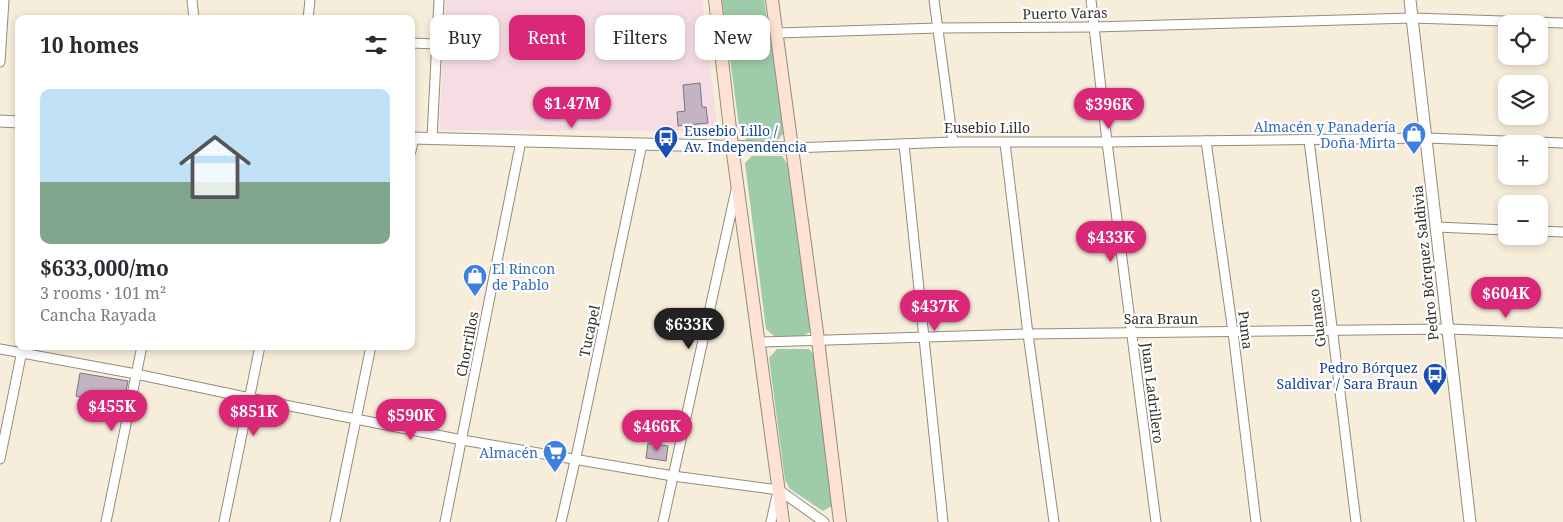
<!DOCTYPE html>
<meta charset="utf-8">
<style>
body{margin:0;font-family:"Noto Serif",serif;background:#f7f7f7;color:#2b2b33;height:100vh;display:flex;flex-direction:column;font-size:19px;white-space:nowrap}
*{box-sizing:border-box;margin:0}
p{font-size:16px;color:#7c7c81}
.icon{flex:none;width:28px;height:28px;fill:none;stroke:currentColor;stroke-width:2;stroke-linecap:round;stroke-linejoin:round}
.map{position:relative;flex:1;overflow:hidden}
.drawer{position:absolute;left:15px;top:15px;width:400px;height:335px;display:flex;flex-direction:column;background:#fff;border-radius:10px;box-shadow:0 2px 8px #0003}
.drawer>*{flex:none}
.guide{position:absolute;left:430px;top:15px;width:475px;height:45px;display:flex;gap:10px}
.fabs{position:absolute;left:1498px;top:15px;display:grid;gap:10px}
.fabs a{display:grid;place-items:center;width:50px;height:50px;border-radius:10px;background:#fff;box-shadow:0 2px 8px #0003;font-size:25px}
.price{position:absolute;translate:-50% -42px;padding:0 11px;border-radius:18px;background:#db2777;color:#fff;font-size:16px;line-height:32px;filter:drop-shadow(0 1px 2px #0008)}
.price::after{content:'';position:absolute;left:50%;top:30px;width:15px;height:11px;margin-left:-8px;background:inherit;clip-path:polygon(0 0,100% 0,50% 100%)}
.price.selected{background:#222;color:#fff}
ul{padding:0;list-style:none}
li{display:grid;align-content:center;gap:10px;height:265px;padding:0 25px}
li span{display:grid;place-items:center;height:155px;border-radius:10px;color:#555}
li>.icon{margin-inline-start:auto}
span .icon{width:90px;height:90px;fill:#fffc;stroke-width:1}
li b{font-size:21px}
h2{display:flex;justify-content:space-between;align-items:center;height:60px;padding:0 25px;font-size:21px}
.pill{padding:0 18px;border-radius:10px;background:#fff;box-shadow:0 2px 8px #0003;font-size:18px;line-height:45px}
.pill.selected{background:#db2777;color:#fff}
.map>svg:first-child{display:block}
.education{fill:#f6dde4}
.green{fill:#9ecbaa}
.building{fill:#c3b4c4;stroke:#807280}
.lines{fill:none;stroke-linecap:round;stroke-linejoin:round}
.minor-casing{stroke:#958b7a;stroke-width:11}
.tertiary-casing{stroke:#958b7a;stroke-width:13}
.secondary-casing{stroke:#958b7a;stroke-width:14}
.minor{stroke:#fff;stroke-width:9}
.tertiary{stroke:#fff;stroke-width:11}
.secondary{stroke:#fee2d3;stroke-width:12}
.labels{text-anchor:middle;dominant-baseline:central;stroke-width:4.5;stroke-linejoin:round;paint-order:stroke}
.street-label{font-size:14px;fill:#332f28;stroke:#fff}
.shop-label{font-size:14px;fill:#366cbe;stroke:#fff;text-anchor:end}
.transit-label{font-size:14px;fill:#164399;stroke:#fff;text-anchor:start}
</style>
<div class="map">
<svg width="1563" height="522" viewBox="0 0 1563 522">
<rect width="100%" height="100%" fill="#f7eddb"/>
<path class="education" d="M446 0H702L718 131 439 130Z"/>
<g class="green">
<path d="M722 0H764L785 131 779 139 747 141 740 133Z"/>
<path d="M752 156H782L789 166 811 331 804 336H774L766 329 745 163Z"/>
<path d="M777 349H809L816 357 833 505 823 511 790 489 785 480 769 358Z"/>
</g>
<g class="building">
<path d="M700 83 702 107H706L708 123 678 126 677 112 685 111 683 85Z"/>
<path d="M80 373 128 381 123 407 76 396Z"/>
<path d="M648 443 668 446 666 461 646 458Z"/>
</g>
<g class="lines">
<defs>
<g id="minor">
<path d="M192 0 194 19"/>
<path d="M934 0 953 142"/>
<path d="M1091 0 1107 142 1156 522"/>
<path d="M308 19 310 0"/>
<path d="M777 33 938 28 1094 27 1412 18 1563 23"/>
<path d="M411 43 436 44"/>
<path d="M0 62 4 0"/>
<path d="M432 138 439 0"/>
<path d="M1309 140 1356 522"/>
<path d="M1206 141 1233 332 1256 522"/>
<path d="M1005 143 1028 334 1054 522"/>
<path d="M904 144 943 522"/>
<path d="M792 148 953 142H1107L1426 138 1563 143"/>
<path d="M411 151 414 138"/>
<path d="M1436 227 1506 230"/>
<path d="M1539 231 1563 232"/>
<path d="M759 342 1028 334 1448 329 1563 333"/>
<path d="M0 349 136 374 250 398 462 440 673 476 779 490 824 522"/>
<path d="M0 459 23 346"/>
<path d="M106 522 142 346"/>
<path d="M224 522 260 346"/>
<path d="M335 522 371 346"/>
<path d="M445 522 521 141"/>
<path d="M561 522 578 448 642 144"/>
<path d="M663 522 736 190"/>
<path d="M771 522 777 495"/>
</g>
<g id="tertiary">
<path d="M1410 0 1470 522"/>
<path d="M0 121 19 122"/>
<path d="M411 138 792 148"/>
</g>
<g id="secondary">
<path d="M715 0 732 146 783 522"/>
<path d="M772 0 818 340 840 522"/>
</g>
</defs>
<use href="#minor" class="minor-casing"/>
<use href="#tertiary" class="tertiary-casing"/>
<use href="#secondary" class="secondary-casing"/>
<use href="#minor" class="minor"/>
<use href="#tertiary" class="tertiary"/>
<use href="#secondary" class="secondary"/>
</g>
<defs>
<symbol id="shop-pin" viewBox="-11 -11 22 30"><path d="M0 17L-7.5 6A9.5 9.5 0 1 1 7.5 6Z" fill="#3f7fe0" stroke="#fff"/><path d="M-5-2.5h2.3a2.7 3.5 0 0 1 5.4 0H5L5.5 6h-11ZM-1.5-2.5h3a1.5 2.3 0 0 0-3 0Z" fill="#fff"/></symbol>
<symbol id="bus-pin" viewBox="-11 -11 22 30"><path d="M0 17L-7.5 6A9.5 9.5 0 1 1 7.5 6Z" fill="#1a4fb4" stroke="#fff"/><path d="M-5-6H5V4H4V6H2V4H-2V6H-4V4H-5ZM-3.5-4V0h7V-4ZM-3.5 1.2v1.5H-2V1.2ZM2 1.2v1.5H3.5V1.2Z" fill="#fff"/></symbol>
<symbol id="supermarket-pin" viewBox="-11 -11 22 30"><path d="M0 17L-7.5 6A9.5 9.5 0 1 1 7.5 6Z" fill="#3f7fe0" stroke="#fff"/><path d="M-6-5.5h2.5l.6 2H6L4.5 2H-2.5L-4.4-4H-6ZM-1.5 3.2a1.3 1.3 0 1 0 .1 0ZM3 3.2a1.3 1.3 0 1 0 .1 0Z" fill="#fff"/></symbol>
</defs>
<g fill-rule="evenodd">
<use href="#shop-pin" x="1400" y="120" width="28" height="38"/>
<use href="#bus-pin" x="652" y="124" width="28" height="38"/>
<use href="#shop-pin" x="461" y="262" width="28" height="38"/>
<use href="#bus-pin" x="1421" y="361" width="28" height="38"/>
<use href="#supermarket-pin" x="541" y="438" width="28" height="38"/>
</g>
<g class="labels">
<g class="street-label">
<text transform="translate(1065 13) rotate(-1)">Puerto Varas</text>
<text x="987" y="127">Eusebio Lillo</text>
<text transform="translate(1425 263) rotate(-96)">Pedro Bórquez Saldivia</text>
<text x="1161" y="318">Sara Braun</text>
<text transform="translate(1317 318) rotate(-97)">Guanaco</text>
<text transform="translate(1246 330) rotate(83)">Puma</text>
<text transform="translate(589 331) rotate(-78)">Tucapel</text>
<text transform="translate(467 344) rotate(-79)">Chorrillos</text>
<text transform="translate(1153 393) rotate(83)">Juan Ladrillero</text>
</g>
<g class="shop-label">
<text x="1396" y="126">Almacén y Panadería<tspan x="1396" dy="16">Doña Mirta</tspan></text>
<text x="492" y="268" text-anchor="start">El Rincon<tspan x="492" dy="16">de Pablo</tspan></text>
<text x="538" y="452">Almacén</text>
</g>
<g class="transit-label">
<text x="684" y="130">Eusebio Lillo /<tspan x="684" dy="16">Av. Independencia</tspan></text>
<text x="1418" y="367" text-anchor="end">Pedro Bórquez<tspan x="1418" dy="16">Saldivar / Sara Braun</tspan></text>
</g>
</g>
</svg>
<div class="fabs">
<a><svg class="icon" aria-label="locate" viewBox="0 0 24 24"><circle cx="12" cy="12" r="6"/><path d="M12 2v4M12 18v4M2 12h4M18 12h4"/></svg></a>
<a><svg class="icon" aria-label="layers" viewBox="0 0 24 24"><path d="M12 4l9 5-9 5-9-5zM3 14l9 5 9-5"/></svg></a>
<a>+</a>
<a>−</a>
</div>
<b class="price" style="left:572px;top:129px">$1.47M</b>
<b class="price" style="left:1109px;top:130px">$396K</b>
<b class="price" style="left:1111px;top:263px">$433K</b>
<b class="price" style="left:1506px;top:319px">$604K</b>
<b class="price" style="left:935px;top:332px">$437K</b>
<b class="price selected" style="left:689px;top:350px">$633K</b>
<b class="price" style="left:112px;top:432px">$455K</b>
<b class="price" style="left:254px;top:437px">$851K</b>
<b class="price" style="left:411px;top:441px">$590K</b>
<b class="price" style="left:657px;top:452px">$466K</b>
<div class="guide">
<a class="pill">Buy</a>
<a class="pill selected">Rent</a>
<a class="pill">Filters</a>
<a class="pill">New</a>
</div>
<section class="drawer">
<h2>10 homes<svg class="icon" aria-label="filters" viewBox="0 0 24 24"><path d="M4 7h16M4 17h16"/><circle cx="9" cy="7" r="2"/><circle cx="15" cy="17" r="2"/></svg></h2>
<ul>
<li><span style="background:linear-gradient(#bfe0f5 60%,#7fa58c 0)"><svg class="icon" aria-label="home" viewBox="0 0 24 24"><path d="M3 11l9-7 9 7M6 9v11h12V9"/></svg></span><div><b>$633,000/mo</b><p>3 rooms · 101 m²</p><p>Cancha Rayada</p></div></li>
</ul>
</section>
</div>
